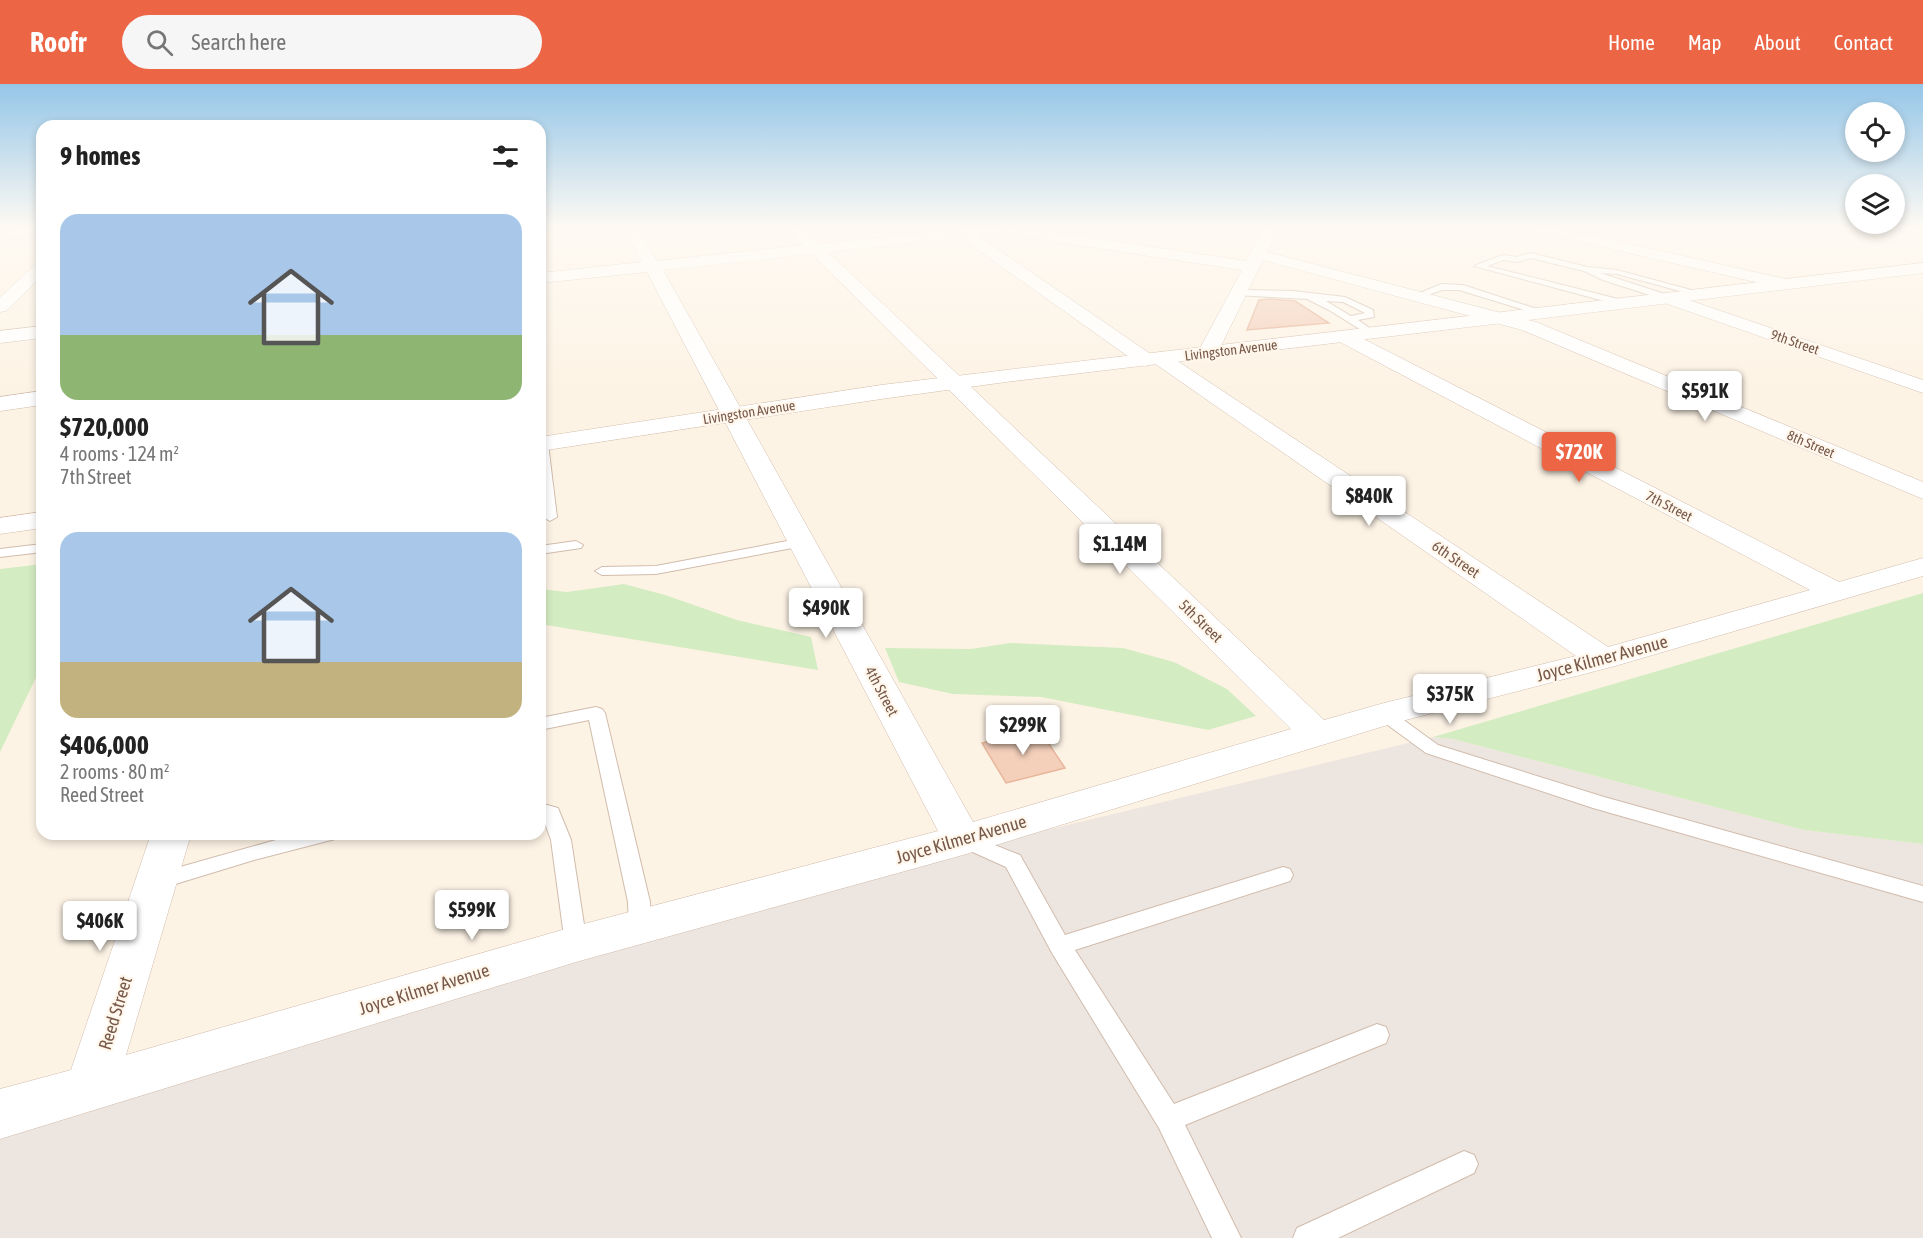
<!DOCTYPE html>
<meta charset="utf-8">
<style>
body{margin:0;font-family:"Asap Condensed",sans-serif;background:#f6f6f6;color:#222;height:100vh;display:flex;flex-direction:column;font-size:22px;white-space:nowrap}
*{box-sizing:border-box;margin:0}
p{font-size:20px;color:#767676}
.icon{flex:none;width:33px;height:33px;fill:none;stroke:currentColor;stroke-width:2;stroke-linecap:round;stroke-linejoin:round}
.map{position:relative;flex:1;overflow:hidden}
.panel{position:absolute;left:36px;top:36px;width:510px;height:720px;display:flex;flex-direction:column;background:#fff;border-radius:18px;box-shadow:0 3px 9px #0003}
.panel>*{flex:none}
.fabs{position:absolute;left:1845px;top:18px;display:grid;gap:12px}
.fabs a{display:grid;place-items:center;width:60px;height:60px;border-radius:50%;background:#fff;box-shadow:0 3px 9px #0003;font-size:30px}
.price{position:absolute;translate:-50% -51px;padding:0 14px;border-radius:6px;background:#fff;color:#222;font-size:20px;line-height:39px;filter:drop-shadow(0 2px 3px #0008)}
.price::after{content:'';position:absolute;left:50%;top:36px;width:18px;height:14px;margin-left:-9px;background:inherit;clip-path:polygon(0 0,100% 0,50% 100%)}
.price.selected{background:#ec6545;color:#fff}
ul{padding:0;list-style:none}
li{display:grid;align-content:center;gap:12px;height:318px;padding:0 24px}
li span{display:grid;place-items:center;height:186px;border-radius:18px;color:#555}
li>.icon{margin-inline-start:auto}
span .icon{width:108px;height:108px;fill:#fffc;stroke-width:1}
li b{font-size:26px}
h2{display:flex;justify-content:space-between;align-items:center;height:72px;padding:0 24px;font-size:26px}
header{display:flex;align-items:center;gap:36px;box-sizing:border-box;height:84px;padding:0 30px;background:#ec6545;color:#fff}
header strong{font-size:28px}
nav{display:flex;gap:33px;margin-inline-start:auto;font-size:21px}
.search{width:420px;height:54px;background:#f6f6f6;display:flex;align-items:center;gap:15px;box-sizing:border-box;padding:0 21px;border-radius:33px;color:#767676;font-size:22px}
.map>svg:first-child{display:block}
.industrial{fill:#ede5df}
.green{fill:#d4ecc2}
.building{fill:#f4d0bb;stroke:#e7b69b;stroke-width:1.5}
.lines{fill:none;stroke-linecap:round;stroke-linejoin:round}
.service-casing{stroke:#d1bcad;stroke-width:2}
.minor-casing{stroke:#d1bcad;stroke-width:1}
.secondary-casing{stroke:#d4bcaa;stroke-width:1}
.service{fill:#fff;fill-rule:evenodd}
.minor{fill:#fff;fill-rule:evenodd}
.secondary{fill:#fff;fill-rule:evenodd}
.labels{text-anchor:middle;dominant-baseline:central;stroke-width:4.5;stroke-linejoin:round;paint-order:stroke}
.far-street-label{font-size:14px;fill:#775849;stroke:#fff7ec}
.street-label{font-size:15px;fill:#775849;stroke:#fff7ec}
.near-street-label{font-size:18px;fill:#775849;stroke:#fff7ec}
</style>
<header>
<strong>Roofr</strong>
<div class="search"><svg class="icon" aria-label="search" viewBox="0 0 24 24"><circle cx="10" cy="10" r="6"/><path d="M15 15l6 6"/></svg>Search here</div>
<nav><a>Home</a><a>Map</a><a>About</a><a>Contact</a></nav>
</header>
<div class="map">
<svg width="1923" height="1154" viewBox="0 0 1923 1154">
<rect width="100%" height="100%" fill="#fdf3e5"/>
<path class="industrial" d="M1433 653 1453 655 1804 746 1923 760V1154H0V1026L640 844Z"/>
<g class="green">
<path d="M42 480V581L0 668V485Z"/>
<path d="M624 500 665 511 737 536 811 553 818 586 540 540V505L567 508Z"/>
<path d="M1923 509V760L1804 746 1453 655 1433 653Z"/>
<path d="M1010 559 1123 564 1174 578 1227 605 1256 632 1208 646 1041 613 953 610 899 598 885 564 971 565Z"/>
</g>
<g class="building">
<path d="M1270 215 1295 217 1329 239 1247 246 1259 216Z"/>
<path d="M1039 645 1065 684 1006 699 982 659Z"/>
</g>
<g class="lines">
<defs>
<g id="service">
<path d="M1531 169 1587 183 1617 186 1706 210 1702 213 1617 190 1600 189 1671 212V216L1668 217 1603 196 1584 187 1531 174 1517 178 1504 176 1487 182 1626 217 1627 219 1623 222 1474 182 1503 171 1516 173Z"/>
<path d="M1441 200 1463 201 1549 229 1541 231 1459 206H1442L1417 215 1413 212Z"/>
<path d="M1239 206 1293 207 1345 213 1373 226 1374 233 1358 236 1377 249 1369 251 1329 226 1307 215 1236 211V207ZM1326 217 1343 218 1365 229 1351 232Z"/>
<path d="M542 356 548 360 557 433 550 437 543 433 540 400V357Z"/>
<path d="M803 454 808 455 810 458 808 461 656 490 602 491 595 487 602 483 656 482Z"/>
<path d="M576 457 583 461 581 464 540 470V462Z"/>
<path d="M42 460V468L0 473V465Z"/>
<path d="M596 623 602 625 605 629 650 818 651 844 648 850 640 853 632 850 629 844 628 818 589 636 540 646V634Z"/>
<path d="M1384 624 1390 626 1438 661 1604 713 1923 802V818L1593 724 1426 669 1378 634 1375 630 1378 626Z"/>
<path d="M540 719 558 724 571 756 587 860 584 866 576 869 568 866 565 860 551 756 543 734 540 733Z"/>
<path d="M964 749 1020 771 1065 851 1283 783 1290 785 1293 791 1290 797 1075 866 1174 1020 1377 940 1386 943 1389 951 1386 959 1185 1041 1241 1154H1212L1159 1044 1052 869 1006 783 957 761 954 756 957 751Z"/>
<path d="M297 750H338L335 755 254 776 159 805 152 803 148 797 152 791 159 789Z"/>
<path d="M1464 1067 1474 1071 1478 1080 1474 1089 1338 1154H1293L1297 1144Z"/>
</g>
<g id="minor">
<path d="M42 143V151L0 155V145Z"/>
<path d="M624 143H638L657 177 803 161 786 143H802L819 160 973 143H1019L1246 177 1265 143H1279L1267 168 1536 238 1923 398V415L1522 246 1263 176 1218 268 1215 272H1201L1198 268 1242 186 1017 152 1004 147 977 151 1152 271 1160 268 1167 270 1608 563 1810 506 1336 256 1333 252 1336 248H1350L1839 498 1923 474V492L1615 582 1394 639 963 771 576 878 0 1055V1005L71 986 151 750H191L126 971 576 842 938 747 647 188 540 199V189L642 178ZM961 154 1139 280 1146 282 1154 279 1576 572 1384 619 1324 636 828 168ZM812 170 1291 645 973 738 663 186Z"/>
<path d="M1526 143H1553L1786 195 1792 196 1795 200 1792 204 1786 205 1533 147Z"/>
<path d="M1898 143H1923V150L1900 146Z"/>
<path d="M42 178V192L6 227 0 228V213L36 180Z"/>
<path d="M1668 209 1923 296V309L1662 218 1659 214 1662 210Z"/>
<path d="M42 242V254L0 259V247Z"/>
<path d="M42 307V321L0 327V313Z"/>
</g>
<g id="secondary">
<path d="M1923 179V189L1006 298 881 315 540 367V353L881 301 1006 286Z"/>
<path d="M42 428V444L0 450V434Z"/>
</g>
</defs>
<use href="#service" class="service-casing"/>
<use href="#minor" class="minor-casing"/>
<use href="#secondary" class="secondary-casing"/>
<use href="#service" class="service"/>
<use href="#minor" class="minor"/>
<use href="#secondary" class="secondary"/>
</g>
<linearGradient id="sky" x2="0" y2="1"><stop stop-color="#95c6e8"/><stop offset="0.47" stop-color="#fefaf3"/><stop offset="1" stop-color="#fefaf3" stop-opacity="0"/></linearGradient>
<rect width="1923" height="305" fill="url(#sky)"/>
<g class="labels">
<g class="far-street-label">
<text transform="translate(1795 258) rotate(19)">9th Street</text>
<text transform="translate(1231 266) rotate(-7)">Livingston Avenue</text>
<text transform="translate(749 328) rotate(-9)">Livingston Avenue</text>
<text transform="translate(1811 360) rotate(23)">8th Street</text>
<text transform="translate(1669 422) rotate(27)">7th Street</text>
</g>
<g class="street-label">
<text transform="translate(1456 475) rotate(34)">6th Street</text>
<text transform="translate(1201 537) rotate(44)">5th Street</text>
<text transform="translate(882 607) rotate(62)">4th Street</text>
</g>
<g class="near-street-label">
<text transform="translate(1602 574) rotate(-15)">Joyce Kilmer Avenue</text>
<text transform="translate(961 755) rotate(-16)">Joyce Kilmer Avenue</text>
<text transform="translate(424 905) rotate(-17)">Joyce Kilmer Avenue</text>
<text transform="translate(115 929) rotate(-73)">Reed Street</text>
</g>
</g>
</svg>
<div class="fabs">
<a><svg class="icon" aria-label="locate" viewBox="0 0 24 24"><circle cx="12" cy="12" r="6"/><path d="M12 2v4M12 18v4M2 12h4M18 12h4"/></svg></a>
<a><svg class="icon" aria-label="layers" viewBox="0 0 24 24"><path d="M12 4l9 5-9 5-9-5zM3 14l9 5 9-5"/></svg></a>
</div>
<b class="price" style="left:1705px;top:338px">$591K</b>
<b class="price selected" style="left:1579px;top:399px">$720K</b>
<b class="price" style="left:1369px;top:443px">$840K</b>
<b class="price" style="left:1120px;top:491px">$1.14M</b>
<b class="price" style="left:826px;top:555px">$490K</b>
<b class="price" style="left:1450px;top:641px">$375K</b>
<b class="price" style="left:1023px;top:672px">$299K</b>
<b class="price" style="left:472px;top:857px">$599K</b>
<b class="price" style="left:100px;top:868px">$406K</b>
<section class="panel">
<h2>9 homes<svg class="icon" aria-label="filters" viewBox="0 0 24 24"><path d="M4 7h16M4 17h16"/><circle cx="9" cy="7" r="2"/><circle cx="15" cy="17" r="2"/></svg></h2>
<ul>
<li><span style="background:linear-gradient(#a9c7e8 65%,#8fb573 0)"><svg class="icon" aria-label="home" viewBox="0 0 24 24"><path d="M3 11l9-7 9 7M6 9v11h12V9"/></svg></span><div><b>$720,000</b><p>4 rooms · 124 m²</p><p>7th Street</p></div></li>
<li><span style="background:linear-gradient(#a9c7e8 70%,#c2b280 0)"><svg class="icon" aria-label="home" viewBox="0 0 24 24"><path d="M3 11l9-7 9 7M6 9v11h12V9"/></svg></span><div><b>$406,000</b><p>2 rooms · 80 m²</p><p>Reed Street</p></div></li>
</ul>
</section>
</div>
